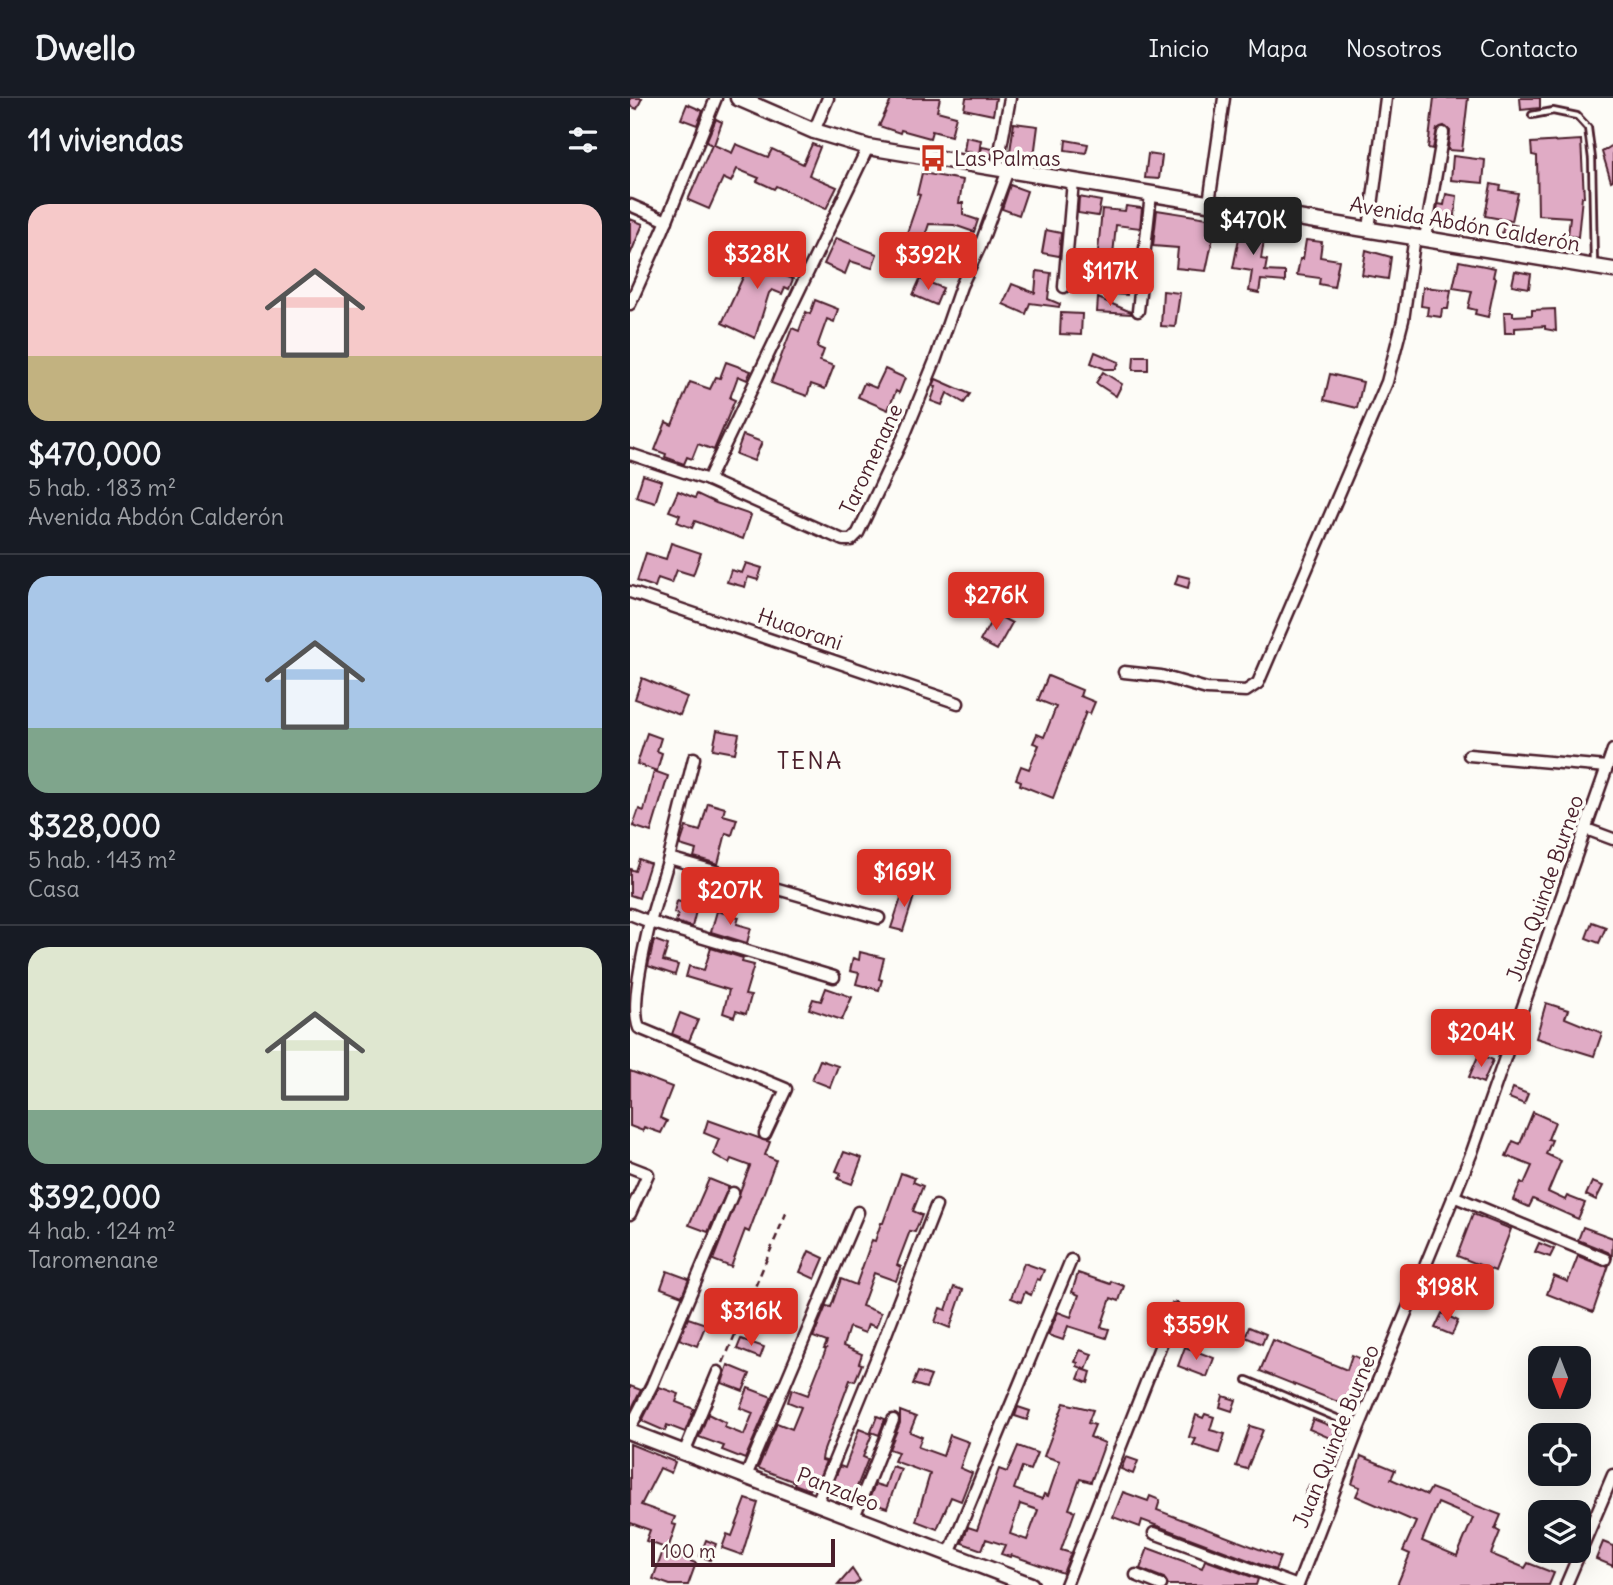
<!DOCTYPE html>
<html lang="es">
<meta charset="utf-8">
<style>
body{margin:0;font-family:Delius,sans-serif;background:#242831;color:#f1f3f6;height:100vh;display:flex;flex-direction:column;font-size:26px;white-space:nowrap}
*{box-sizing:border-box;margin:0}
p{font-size:23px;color:#9ea1a6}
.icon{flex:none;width:38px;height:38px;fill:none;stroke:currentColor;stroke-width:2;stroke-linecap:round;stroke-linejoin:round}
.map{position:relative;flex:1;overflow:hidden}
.panel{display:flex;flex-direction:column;background:#171b24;width:630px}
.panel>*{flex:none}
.needle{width:46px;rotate:180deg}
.controls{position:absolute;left:898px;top:1248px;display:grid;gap:14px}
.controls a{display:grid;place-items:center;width:63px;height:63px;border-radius:14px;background:#171b24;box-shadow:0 7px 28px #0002;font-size:35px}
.scale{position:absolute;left:21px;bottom:18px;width:184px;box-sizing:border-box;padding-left:7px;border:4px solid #4a1f2b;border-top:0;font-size:19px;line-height:24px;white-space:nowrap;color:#4a1f2b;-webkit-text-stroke:5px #fdfcf7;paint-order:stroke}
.price{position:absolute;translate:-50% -60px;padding:0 16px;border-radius:7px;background:#d93025;color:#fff;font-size:23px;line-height:46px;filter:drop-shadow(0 2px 4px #0008)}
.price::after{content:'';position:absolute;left:50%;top:42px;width:21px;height:16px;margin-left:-10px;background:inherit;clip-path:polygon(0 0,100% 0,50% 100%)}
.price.active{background:#222;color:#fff}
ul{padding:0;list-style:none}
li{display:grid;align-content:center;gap:14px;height:371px;padding:0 28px}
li+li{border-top:2px solid #363941}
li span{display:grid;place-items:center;height:217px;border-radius:21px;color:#555}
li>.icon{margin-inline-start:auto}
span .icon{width:126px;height:126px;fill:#fffc;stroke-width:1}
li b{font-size:30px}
h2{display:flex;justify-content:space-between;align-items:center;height:84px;padding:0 28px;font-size:30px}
header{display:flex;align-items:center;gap:42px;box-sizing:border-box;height:98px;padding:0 35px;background:#171b24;border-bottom:2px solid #363941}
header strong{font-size:33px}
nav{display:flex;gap:38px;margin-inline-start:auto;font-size:24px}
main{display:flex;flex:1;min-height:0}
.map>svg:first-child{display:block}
.building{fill:#e0abc5;stroke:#4a1f2b;stroke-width:2;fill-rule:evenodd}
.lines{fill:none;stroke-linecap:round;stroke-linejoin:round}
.lane-casing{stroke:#4a1f2b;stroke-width:10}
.street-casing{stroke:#4a1f2b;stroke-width:15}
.secondary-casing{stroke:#4a1f2b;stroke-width:19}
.path{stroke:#4a1f2b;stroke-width:2.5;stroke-dasharray:7 5;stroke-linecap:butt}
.lane{stroke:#fdfcf7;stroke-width:4.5}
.street{stroke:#fdfcf7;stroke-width:10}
.secondary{stroke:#fdfcf7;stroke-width:14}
.labels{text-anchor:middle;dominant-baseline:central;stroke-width:7;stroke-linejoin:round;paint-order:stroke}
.poi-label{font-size:21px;fill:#4a1f2b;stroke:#fdfcf7;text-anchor:start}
.street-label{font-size:21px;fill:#4a1f2b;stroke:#fdfcf7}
.quarter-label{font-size:24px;letter-spacing:2px;fill:#4a1f2b;stroke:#fdfcf7}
</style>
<header>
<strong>Dwello</strong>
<nav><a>Inicio</a><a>Mapa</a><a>Nosotros</a><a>Contacto</a></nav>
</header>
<main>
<section class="panel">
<h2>11 viviendas<svg class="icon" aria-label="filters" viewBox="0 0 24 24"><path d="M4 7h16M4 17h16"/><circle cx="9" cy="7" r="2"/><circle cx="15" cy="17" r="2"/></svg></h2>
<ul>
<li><span style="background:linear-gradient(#f6c9c9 70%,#c2b280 0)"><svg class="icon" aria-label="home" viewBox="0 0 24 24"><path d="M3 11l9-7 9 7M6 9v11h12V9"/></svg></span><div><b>$470,000</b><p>5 hab. · 183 m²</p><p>Avenida Abdón Calderón</p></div></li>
<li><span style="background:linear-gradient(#a9c7e8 70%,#7fa58c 0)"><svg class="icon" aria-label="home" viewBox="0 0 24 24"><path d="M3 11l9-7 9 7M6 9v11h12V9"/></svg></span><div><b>$328,000</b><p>5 hab. · 143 m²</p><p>Casa</p></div></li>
<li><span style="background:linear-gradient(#dfe7d0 75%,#7fa58c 0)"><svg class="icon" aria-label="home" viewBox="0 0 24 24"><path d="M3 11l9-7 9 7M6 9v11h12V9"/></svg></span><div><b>$392,000</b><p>4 hab. · 124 m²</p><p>Taromenane</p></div></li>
</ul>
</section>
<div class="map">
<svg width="983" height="1487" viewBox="0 0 983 1487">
<rect width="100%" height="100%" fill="#fdfcf7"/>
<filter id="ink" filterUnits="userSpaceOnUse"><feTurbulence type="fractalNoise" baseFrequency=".0143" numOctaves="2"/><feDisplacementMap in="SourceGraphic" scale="14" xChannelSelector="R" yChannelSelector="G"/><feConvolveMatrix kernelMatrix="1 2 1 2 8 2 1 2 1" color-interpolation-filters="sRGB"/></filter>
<g filter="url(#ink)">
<g class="building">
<path d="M0 0H12L7 11 0 8Z"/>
<path d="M262 0H310L307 13 326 18 321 38 302 33 300 40 271 32 270 35 249 28Z"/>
<path d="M336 0H366L363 17 334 11Z"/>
<path d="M804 0H838L832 53 818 52 820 33 814 28 807 31 803 51 798 50Z"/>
<path d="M890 0H910V10L891 12Z"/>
<path d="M57 6 73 13 67 27 51 21Z"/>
<path d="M86 21 92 24 84 47 102 55 106 46 138 59 142 51 173 66 182 46 190 49 179 77 207 89 196 111 146 88 144 91 127 83 129 80 107 71 101 84 93 80 79 111 58 102 82 47 76 44Z"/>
<path d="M384 25 408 28 403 66 376 62 378 53 380 54Z"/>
<path d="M336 39 351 42 349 56 334 53Z"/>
<path d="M436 42 458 46 456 55 435 52Z"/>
<path d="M951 42 954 99H952L948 139 938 138 940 119 908 117 907 58 902 57 901 45Z"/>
<path d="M983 47V82L981 83 972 54Z"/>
<path d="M352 49 363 51 361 60 350 58Z"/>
<path d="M518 56 532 58 529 81 515 80Z"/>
<path d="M823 58 855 62 853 85 821 82Z"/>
<path d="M292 75 333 82 329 105H333V117L348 122 344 134 324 127 299 126 293 144 276 138 290 97 287 96Z"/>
<path d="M861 86 871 88 870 92 888 95 882 123 855 118Z"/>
<path d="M380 87 397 93 389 117 372 111Z"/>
<path d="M816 96 827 98 824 127 805 124 808 106 814 107Z"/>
<path d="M449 99 471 103 468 118 448 115Z"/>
<path d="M496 108 512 110 510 130 486 127 482 167 467 164 472 111 495 113Z"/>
<path d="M527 112 584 121 581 134 584 135 576 173 546 170 548 150 523 148Z"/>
<path d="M0 121 13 126 0 157Z"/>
<path d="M602 122 614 124 613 133 635 136 631 161 637 162 635 173 655 174V184L631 182 629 195 619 193 622 173 603 170 610 135 601 134Z"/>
<path d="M874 125 889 128 886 139 872 136Z"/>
<path d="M416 132 431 135 429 158 412 155Z"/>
<path d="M206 140 247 156 242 170 220 163 215 176 194 166Z"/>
<path d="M676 142 692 144 690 159 709 162 704 189 689 186 690 180 667 177 670 161H673Z"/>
<path d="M272 147 281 150 275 168 266 165Z"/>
<path d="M142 148 161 156 153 177 163 181 159 191 155 189 152 196 142 192 139 195 125 240 92 225 114 177 107 174 112 161 133 169Z"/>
<path d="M736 152 761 159 758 181 732 177Z"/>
<path d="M829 163 865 170 863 179 866 180 858 219 845 216 846 212 838 210 842 193 823 190Z"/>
<path d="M407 173 421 175 418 201 430 206 429 209 400 205 396 216 373 206 382 186 405 195Z"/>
<path d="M885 173 901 176 899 190 882 187Z"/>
<path d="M488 178 499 180 497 197 468 195 459 191 460 180 487 184Z"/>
<path d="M290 181 313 190 306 207 283 197Z"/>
<path d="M793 189 821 192 818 211H812L811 219 797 217 798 209 791 208Z"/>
<path d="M533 193 550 195 545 229 531 228Z"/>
<path d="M468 200 501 214V216L467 214Z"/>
<path d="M185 202 208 211 204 224 197 221 187 249 194 252 190 263 204 268 195 291 181 286 177 298 141 285 162 230 169 233 176 214 180 216Z"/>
<path d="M925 211 926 233 915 231V228L885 230V235H875L874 214H883V218L902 217V212Z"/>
<path d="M431 215 452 216 451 237 430 236Z"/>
<path d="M465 254 489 264 486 271H475L461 265Z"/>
<path d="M504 258H518V272H503Z"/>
<path d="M96 264 121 273 117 282 108 278 100 300 105 302 84 352 68 346 62 361 57 359 54 366 35 359 36 356 25 352 36 324 42 327 60 284 80 291 86 279 90 280Z"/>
<path d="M255 271 275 280 269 295 266 293 258 312 228 299 234 285 246 290Z"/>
<path d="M473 274 492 286 486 298 466 285Z"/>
<path d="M700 276 733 284 727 310 694 302Z"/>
<path d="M306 281 340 296 334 305 317 295 312 307 301 303 306 289 303 288Z"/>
<path d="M113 337 132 344 124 363 106 356Z"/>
<path d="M13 377 32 383 25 405 6 399Z"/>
<path d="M48 393 65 400 67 396 86 405 121 417 113 441 65 423 62 430 47 424 50 417 39 413Z"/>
<path d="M41 445 71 455 63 477 47 472 42 485 28 480 25 489 7 483 16 455 36 461Z"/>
<path d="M116 465 132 470 128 482 118 479 115 489 97 484 101 472 112 475Z"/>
<path d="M548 477 560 480 558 490 545 486Z"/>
<path d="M365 516 382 525 367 552 350 543Z"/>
<path d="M418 578 452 592 450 598 465 604 460 616 456 614 423 700 390 687 391 683 386 681 391 668 399 671 409 647 403 645 407 636 414 639 426 609 408 602Z"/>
<path d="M12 580 57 599 50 617 5 601Z"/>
<path d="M87 632 109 636 105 655 83 651Z"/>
<path d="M17 635 31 640 27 653 32 655 27 673 7 666Z"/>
<path d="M24 673 38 678 21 734 3 728 9 711 14 713Z"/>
<path d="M78 705 95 710 93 717 107 721 102 737 96 735 88 766 64 759 66 752 50 747 56 729 70 733Z"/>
<path d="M9 761 20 765 9 800 0 797V771L5 773Z"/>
<path d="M275 788 286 792 273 833 261 830Z"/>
<path d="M47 803 67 809 62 829 46 824 48 816 44 815Z"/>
<path d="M87 813 109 819 107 826 121 830 117 845 81 834Z"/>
<path d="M962 824 976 829 969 845 956 840Z"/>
<path d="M24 842 38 847 33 863 48 867 45 877 18 868Z"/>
<path d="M81 850 113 860 112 864 124 867 115 897 121 898 116 916 106 913 104 919 93 915 99 892 56 879 59 868 74 872Z"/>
<path d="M230 854 254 860 249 881 252 882 249 892 226 886 229 875 220 873 223 860 229 862Z"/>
<path d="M196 890 222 899 212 922 179 911 183 901 191 903Z"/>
<path d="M916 905 938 912 935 920 972 935 964 958 906 940Z"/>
<path d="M50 915 68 922 59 943 42 936Z"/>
<path d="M849 956 863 962 853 985 839 979Z"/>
<path d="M190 962 208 968 200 989 182 982Z"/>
<path d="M0 973 42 989 30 1020 37 1023 31 1035 14 1029 13 1033 0 1028Z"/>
<path d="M883 990 898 996 894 1006 879 1000Z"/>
<path d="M903 1014 925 1024 918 1041 922 1042 916 1056 931 1063 918 1094 935 1102 937 1098 955 1105 948 1121 903 1101 899 1109 883 1102 891 1084 894 1086 902 1068 876 1058 883 1043 890 1046Z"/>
<path d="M78 1022 140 1044 135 1057 146 1062 119 1134 115 1132 101 1169 83 1162 120 1068 101 1061 99 1065 83 1056 89 1041 74 1035Z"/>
<path d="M214 1054 232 1060 222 1086 208 1081 211 1075 206 1073Z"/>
<path d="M271 1075 285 1080 283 1084 293 1088 283 1113 292 1117 285 1134 280 1133 267 1167 271 1169 266 1183 244 1175 232 1208 251 1215 246 1229 238 1226 235 1235 219 1229 213 1248 232 1256 229 1265 232 1266 225 1283 220 1282 193 1355 192 1362 196 1363 187 1385 184 1383 180 1392 164 1386 165 1384 128 1370 147 1325 162 1331 171 1309 158 1304 162 1291 178 1297 196 1251H194L197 1244 183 1239 196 1208 201 1209 211 1181 226 1187 242 1142 245 1143 251 1125H253Z"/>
<path d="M79 1081 99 1089 78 1134 59 1127Z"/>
<path d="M962 1084 973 1088 966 1102 956 1097Z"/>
<path d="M843 1116 881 1131 865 1173 827 1158Z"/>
<path d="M953 1129 983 1140 982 1159 978 1154 948 1142Z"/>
<path d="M909 1145 924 1151 920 1159 905 1154Z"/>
<path d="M179 1153 194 1160 185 1181 170 1174Z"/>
<path d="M948 1158 973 1168 979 1167 963 1214 917 1196 924 1178 938 1184Z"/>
<path d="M394 1165 414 1172 410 1182 407 1181 401 1197 395 1194 391 1204 381 1200Z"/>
<path d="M37 1173 59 1181 52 1198 31 1190Z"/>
<path d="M448 1175 480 1186 481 1183 494 1188 489 1203 481 1200 471 1229 479 1231 476 1240 438 1228 433 1242 418 1237 428 1214 441 1219 449 1197 442 1194Z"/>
<path d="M324 1189 333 1192 320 1230 305 1224 310 1210 316 1212Z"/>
<path d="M586 1207 599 1212 593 1226 580 1220Z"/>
<path d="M812 1215 828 1223 822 1237 805 1230Z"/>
<path d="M521 1216 530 1219 526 1230 517 1227Z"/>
<path d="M58 1220 76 1226 67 1248 49 1241Z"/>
<path d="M619 1229 636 1236 632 1246 615 1239Z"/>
<path d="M111 1241 134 1249 130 1260 107 1251Z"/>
<path d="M643 1242 717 1272 722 1257 743 1266 740 1276 732 1273 718 1308 630 1273Z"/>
<path d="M555 1249 584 1260 577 1279 548 1268Z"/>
<path d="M450 1252 462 1256 456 1272 447 1268 448 1265 445 1264Z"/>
<path d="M98 1267 120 1276 113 1293 92 1285Z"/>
<path d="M452 1271 461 1274 458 1285 448 1281Z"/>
<path d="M288 1274 301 1278 296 1290 283 1286Z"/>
<path d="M0 1288 11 1292 0 1314Z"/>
<path d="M29 1289 49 1296 46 1304 64 1311 55 1334 37 1327 35 1333 12 1323Z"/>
<path d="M118 1290 142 1299 115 1361 92 1352 94 1348 69 1339 78 1316 96 1325 94 1329 114 1337 123 1315 110 1310Z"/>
<path d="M593 1298 606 1302 602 1313 590 1309Z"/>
<path d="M434 1305 463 1312 458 1325 465 1327 460 1339 475 1345 461 1384 450 1381 439 1411 445 1413 431 1452 441 1455 433 1475 381 1457 380 1459 371 1456 375 1447 356 1441 352 1452 332 1445 338 1429 347 1432 369 1371 377 1374 388 1348 407 1355 400 1372 392 1369 384 1391 412 1401 414 1396 418 1398 430 1363 414 1358ZM390 1406 408 1412 397 1442 380 1436Z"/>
<path d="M388 1309 400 1313 397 1322 385 1318Z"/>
<path d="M270 1313 286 1319 280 1334 292 1339 288 1349 313 1358 320 1337 339 1344 330 1370 342 1375 331 1403 321 1399 307 1431 286 1423 300 1376 264 1363 268 1354 259 1351 270 1325Z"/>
<path d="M575 1316 584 1319 580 1332 595 1336 589 1355 563 1347 566 1341 559 1339 566 1317 573 1320Z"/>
<path d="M247 1318 255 1321 249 1337 241 1334Z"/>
<path d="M683 1321 706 1330 702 1341 679 1331Z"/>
<path d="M620 1328 633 1332 617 1371 606 1368Z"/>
<path d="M229 1331 242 1336 233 1359 238 1361 221 1404 208 1399 211 1393 201 1390 210 1368 215 1370Z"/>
<path d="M0 1346 45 1364 41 1375 30 1370 11 1407 45 1419 42 1426 46 1427 38 1451 16 1443 20 1432 1 1425 0 1428Z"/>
<path d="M731 1358 765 1372 761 1381 797 1397 801 1390 871 1417 865 1431 870 1434 861 1456 895 1470 898 1465 924 1475 919 1487H767L780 1456 773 1453 786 1424 726 1398 730 1389 722 1386ZM808 1405 843 1420 827 1458 792 1443Z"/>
<path d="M496 1359 508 1363 503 1376 491 1371Z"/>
<path d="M262 1368 271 1371 257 1410 238 1404 245 1386 255 1389Z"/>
<path d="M679 1387 689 1391 685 1401 675 1397Z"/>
<path d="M493 1394 518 1403 520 1398 530 1402 527 1412 650 1459 645 1472 512 1422 510 1429 483 1419Z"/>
<path d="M116 1401 128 1405 112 1457 92 1450 97 1436 102 1438Z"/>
<path d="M76 1442 86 1446 80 1462 70 1458Z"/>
<path d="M973 1444 983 1448V1468L966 1461Z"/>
<path d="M518 1450 572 1470 575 1462 628 1481 626 1487H538L534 1480 510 1471Z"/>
<path d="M33 1453 66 1465 58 1487H40L23 1481Z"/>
<path d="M222 1471 230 1483 224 1487H208Z"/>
</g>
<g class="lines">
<defs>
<g id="lane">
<path d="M902 17 923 13 947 18 958 30 962 61 964 165"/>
<path d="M617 1282 728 1329"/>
</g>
<g id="street">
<path d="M184 33 198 0"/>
<path d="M367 70 380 0"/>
<path d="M579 105 594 0"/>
<path d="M0 107 37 123"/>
<path d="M739 131 756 0"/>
<path d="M795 140 813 35"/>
<path d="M434 189 443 83"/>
<path d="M0 206 33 132 86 0"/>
<path d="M508 213 521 96"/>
<path d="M0 356 78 382 213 442H221L228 435 275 336 305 263 331 188 350 148 378 72"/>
<path d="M78 382 238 49"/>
<path d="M0 494 328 605"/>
<path d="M494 574 531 578 577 591 616 593 628 585 757 284 773 222 785 138"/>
<path d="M839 657 977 669"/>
<path d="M956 731 983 741"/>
<path d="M39 760 249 820"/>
<path d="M0 816 20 824 39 760 64 660"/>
<path d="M135 1036 156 991 9 930C0 908 14 851 20 824L204 879"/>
<path d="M0 1069 18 1076 0 1116"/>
<path d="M823 1098 975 1161"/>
<path d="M0 1330 22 1287 103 1095"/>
<path d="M54 1355 88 1274"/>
<path d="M116 1378 228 1114"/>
<path d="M187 1405 249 1254 306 1108"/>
<path d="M224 1419 263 1322"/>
<path d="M524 1435 665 1487"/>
<path d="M319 1456 441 1162"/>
<path d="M506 1477 531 1487"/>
<path d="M436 1487 545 1211"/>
<path d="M668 1487 729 1329 842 1054 983 652"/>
<path d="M936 1487 983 1377"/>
</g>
<g id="secondary">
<path d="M108 0 184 33 238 49 983 172"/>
<path d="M0 1334 401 1487"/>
</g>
</defs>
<use href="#lane" class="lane-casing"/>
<use href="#street" class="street-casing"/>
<use href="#secondary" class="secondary-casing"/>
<path class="path" d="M93 1265 157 1113"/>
<use href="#lane" class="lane"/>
<use href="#street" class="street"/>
<use href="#secondary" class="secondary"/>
</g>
</g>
<defs>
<symbol id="bus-bare" viewBox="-9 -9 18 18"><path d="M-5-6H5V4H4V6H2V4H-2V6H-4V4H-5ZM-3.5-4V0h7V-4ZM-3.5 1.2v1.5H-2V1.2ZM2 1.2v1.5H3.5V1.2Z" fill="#c8321e" stroke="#fdfcf7" stroke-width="2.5" paint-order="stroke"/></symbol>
</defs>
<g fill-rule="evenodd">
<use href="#bus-bare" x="284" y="41" width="38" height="38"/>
</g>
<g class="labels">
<g class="poi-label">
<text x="324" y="60">Las Palmas</text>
</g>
<g class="street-label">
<text transform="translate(835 126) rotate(10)">Avenida Abdón Calderón</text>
<text transform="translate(241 361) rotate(-65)">Taromenane</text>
<text transform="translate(170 531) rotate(19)">Huaorani</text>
<text transform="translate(915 790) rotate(-71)">Juan Quinde Burneo</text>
<text transform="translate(706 1338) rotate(-68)">Juan Quinde Burneo</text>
<text transform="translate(208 1391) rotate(21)">Panzaleo</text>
</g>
<g class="quarter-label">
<text x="180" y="662">TENA</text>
</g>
</g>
</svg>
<div class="controls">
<a><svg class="needle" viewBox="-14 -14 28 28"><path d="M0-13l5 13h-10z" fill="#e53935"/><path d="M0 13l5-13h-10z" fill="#9ea1a6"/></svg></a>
<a><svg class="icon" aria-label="locate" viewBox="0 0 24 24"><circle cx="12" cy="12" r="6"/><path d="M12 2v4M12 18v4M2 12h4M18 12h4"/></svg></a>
<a><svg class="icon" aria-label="layers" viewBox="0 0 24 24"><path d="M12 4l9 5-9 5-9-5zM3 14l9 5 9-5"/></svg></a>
</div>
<div class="scale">100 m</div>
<b class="price active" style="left:623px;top:159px">$470K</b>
<b class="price" style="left:127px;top:193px">$328K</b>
<b class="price" style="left:298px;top:194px">$392K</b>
<b class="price" style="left:480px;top:210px">$117K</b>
<b class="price" style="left:366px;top:534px">$276K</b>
<b class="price" style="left:274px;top:811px">$169K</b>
<b class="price" style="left:100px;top:829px">$207K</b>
<b class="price" style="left:851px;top:971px">$204K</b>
<b class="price" style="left:817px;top:1226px">$198K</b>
<b class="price" style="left:121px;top:1250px">$316K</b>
<b class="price" style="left:566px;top:1264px">$359K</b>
</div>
</main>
